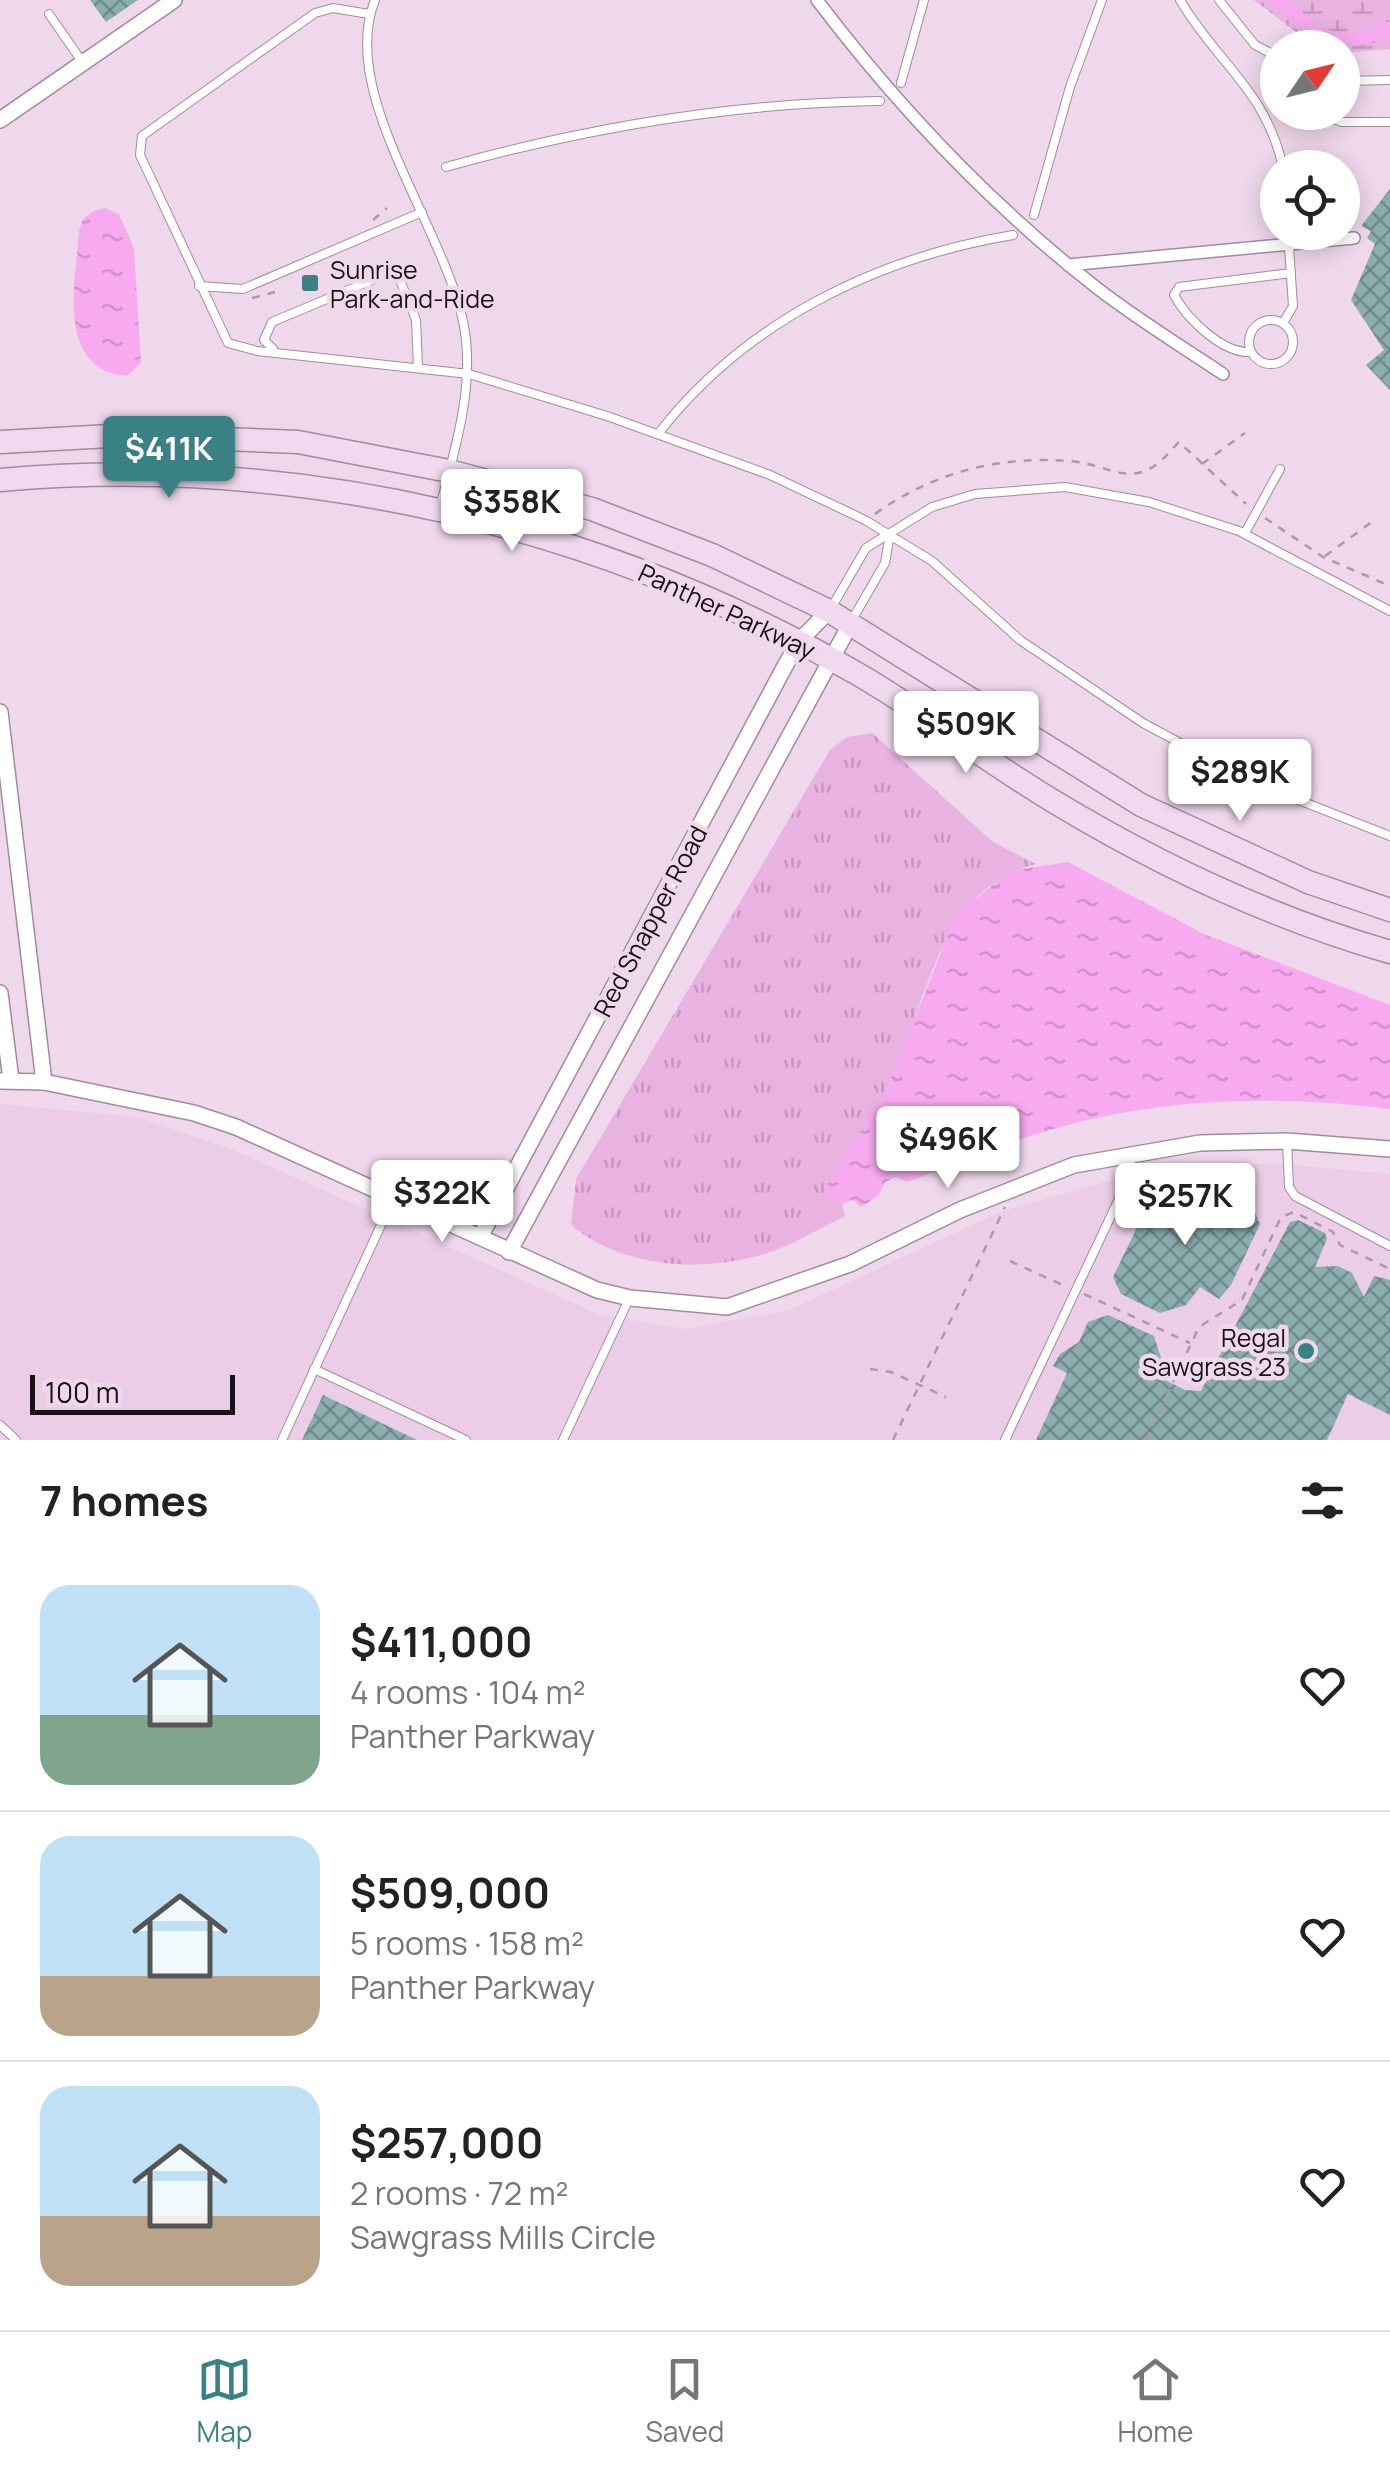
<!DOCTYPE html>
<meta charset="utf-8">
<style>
body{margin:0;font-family:Manrope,sans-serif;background:#f2f2f2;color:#222;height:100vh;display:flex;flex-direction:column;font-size:38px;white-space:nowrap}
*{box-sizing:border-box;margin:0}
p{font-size:32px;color:#767676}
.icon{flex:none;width:55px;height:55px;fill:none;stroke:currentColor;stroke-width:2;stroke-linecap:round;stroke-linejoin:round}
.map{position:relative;height:1440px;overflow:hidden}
.sheet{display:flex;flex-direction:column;background:#fff;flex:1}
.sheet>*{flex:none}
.needle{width:65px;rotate:55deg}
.tools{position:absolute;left:1260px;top:30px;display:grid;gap:20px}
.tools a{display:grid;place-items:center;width:100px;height:100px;border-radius:50%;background:#fff;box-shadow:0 5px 25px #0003;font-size:50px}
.scale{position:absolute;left:30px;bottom:25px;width:205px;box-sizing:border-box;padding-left:10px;border:5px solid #191118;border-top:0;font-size:28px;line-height:35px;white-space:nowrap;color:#191118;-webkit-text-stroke:8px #f0d8ec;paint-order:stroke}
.price{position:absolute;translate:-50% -85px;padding:0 22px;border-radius:10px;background:#fff;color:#222;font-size:32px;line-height:65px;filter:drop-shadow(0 2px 5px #0008)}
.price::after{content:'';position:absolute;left:50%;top:60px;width:30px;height:22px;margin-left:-15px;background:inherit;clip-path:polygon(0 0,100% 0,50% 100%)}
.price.active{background:#398184;color:#fff}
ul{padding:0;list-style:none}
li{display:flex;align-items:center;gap:30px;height:250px;padding:0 40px}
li+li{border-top:2px solid #e0e0e0}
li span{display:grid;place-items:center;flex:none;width:280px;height:200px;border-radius:30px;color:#555}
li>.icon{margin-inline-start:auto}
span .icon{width:120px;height:120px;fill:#fffc;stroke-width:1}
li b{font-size:42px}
h2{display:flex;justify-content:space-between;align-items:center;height:120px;padding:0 40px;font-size:42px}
.dock{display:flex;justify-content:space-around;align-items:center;height:140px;border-top:2px solid #e0e0e0;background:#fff;font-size:28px;color:#767676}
.dock a{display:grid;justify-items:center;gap:5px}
.dock .active{color:#398184}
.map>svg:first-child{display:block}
.built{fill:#ebcde7}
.grass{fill:url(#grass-tufts)}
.wetland{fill:url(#wetland-marsh)}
.water{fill:url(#water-ripples)}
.building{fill:url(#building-cross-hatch)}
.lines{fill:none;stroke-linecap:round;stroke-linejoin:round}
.service-casing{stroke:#a18b9e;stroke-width:10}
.pedestrian-casing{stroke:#a18b9e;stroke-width:14}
.minor-casing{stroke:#a18b9e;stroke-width:18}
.secondary-casing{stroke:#a18b9e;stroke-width:25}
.path{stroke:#ab98a8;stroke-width:2.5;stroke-dasharray:8 8;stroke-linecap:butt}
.service{stroke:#fff;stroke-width:8}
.pedestrian{stroke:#fff;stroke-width:11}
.minor{stroke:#fff;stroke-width:15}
.secondary{stroke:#f1daef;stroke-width:22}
.poi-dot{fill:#398184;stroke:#f0d8ec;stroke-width:4}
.labels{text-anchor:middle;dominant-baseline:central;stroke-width:9;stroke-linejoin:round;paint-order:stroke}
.poi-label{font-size:25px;fill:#191118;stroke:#f0d8ec;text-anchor:start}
.street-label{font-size:25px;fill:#191118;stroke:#f0d8ec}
</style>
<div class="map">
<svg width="1390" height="1440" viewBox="0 0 1390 1440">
<defs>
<pattern id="grass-tufts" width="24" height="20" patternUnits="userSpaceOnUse" patternTransform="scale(2.5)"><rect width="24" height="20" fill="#e8b2e1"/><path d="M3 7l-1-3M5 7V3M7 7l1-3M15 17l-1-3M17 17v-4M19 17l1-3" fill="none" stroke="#c698c0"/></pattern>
<pattern id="wetland-marsh" width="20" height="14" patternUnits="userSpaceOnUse" patternTransform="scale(2.5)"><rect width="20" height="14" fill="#e8b2e1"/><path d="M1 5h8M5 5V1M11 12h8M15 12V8" fill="none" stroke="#c698c0"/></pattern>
<pattern id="water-ripples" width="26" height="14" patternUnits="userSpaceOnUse" patternTransform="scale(2.5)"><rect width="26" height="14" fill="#f7aaef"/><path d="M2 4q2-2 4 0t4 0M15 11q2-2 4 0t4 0" fill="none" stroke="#d391cc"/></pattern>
<pattern id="building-cross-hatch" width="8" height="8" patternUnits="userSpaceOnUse" patternTransform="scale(2.5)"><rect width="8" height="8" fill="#8aadae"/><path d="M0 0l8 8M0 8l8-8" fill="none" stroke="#708b8d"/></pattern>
</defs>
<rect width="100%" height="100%" fill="#f0d8ec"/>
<path class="built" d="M0 1104 138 1117 234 1150 600 1315 686 1329 789 1310 1000 1212 1157 1167 1168 1172 1271 1163 1390 1174V1440H0Z"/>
<path class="grass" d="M872 733 993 842 1036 864C934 890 927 1010 886 1091 869 1125 845 1157 825 1190L842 1204 845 1216C822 1227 799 1241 776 1250 711 1274 624 1270 571 1225L576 1179 830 750 847 737Z"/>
<path class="wetland" d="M1254 0H1390V49L1343 53 1342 48 1316 47Z"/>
<g class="water">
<path d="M1268 0H1287C1324 34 1342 43 1390 21V39C1332 56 1311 35 1268 0Z"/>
<path d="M105 208 119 214 134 248 141 363 127 376C68 372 71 308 76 264 78 252 77 236 81 224 85 214 95 210 105 208Z"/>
<path d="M1068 862 1204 934 1390 1005V1109C1281 1095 1164 1097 1057 1128 1006 1142 957 1164 907 1182L896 1177 885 1182 879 1195 861 1207 853 1200 842 1204 824 1190 886 1091 956 915 1010 871Z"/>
</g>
<g class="building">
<path d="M90 0H138L106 22Z"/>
<path d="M1390 189V390L1366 365 1384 350 1351 300 1375 244 1367 238 1371 231 1361 226Z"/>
<path d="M1161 1178 1254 1211 1260 1224 1231 1285 1219 1299 1200 1287 1186 1305 1160 1313 1121 1294 1113 1277Z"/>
<path d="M1298 1220 1325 1233 1327 1239 1315 1267 1338 1266 1352 1273 1364 1297 1374 1276 1390 1280V1415L1348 1394 1327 1440H1036L1067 1373 1053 1366 1060 1354 1079 1342 1088 1322 1108 1315 1154 1336 1161 1358 1159 1377 1185 1390 1201 1391 1290 1222Z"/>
<path d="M323 1395 417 1440H302Z"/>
</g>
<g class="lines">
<defs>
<g id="service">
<path d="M375 0C337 94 446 229 464 326 475 386 455 449 440 507"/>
<path d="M1180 0C1216 62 1267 91 1283 168"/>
<path d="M1219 0 1255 45 1278 57"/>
<path d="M49 14 83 63"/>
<path d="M369 14 333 8 315 13 142 136 140 155 228 343 257 351 469 374 607 416 770 475 865 520 932 561 1020 640 1143 723 1253 782 1390 836"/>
<path d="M1342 81 1390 80"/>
<path d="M901 83 924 0"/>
<path d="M1315 112 1342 122H1390"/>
<path d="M446 167C589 127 732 103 880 101"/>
<path d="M1034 215 1070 87 1102 0"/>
<path d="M199 286 243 289 422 212"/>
<circle cx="1271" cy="342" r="22"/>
<path d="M1283 323 1293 306 1288 232"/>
<path d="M273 349 264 340 272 322 396 270 416 320 418 367"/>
<path d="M1251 352C1223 354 1187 319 1174 295L1179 287 1291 273"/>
<path d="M658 434C745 322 875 258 1013 235"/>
<path d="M1245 533 1280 469"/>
<path d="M830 610 866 548 932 507 975 494 1065 487 1149 502 1239 531 1390 611"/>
<path d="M852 620 885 563 890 534"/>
<path d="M1287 1141 1289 1187 1295 1196 1390 1246"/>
<path d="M314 1369 466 1440"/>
<path d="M0 1425 16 1440"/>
<path d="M282 1440 393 1199"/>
<path d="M563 1440 629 1299"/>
<path d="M1005 1440 1127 1182 1132 1155"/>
</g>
<g id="pedestrian">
<path d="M817 0C898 107 991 205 1097 288 1137 319 1181 346 1223 374"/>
<path d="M1068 265 1354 238"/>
</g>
<g id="minor">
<path d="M0 120 174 0"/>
<path d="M0 712 44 1082"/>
<path d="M0 993 11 1080"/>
<path d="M0 1081 44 1082 194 1113 236 1127 597 1290 630 1298 727 1307 850 1264 960 1210 1074 1165 1200 1143 1287 1141 1390 1149"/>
<path d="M480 1237 785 666 799 641 829 611"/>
<path d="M509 1252 851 623"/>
</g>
<g id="secondary">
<path d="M0 442 128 435 298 442 449 471 592 509 712 555 829 611 1141 805 1308 882 1390 910"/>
<path d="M0 480C298 454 597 524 856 673 924 712 986 761 1053 801 1157 864 1272 918 1390 952"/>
</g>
</defs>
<use href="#service" class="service-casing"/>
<use href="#pedestrian" class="pedestrian-casing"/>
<use href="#minor" class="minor-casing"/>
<use href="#secondary" class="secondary-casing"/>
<g class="path">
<path d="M373 220 387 208"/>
<path d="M252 298 275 292"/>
<path d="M1202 464 1245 433"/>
<path d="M875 514C935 471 1004 454 1078 462 1097 464 1119 477 1138 473 1157 469 1166 455 1179 442L1246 504"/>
<path d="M1265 518 1323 557 1390 586"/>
<path d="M1325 556 1376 519"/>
<path d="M1010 1261 1067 1287"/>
<path d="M1084 1294 1190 1343"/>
<path d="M870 1369 891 1372 946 1397"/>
<path d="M893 1440 1005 1207"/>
<path d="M1146 1440 1199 1327 1242 1300 1281 1217 1294 1212 1333 1232 1340 1245 1390 1269"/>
</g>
<use href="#service" class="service"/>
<use href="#pedestrian" class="pedestrian"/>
<use href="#minor" class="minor"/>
<use href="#secondary" class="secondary"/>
</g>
<g class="poi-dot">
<rect x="300" y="273" width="20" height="20" rx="5"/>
<circle cx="1306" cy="1351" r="10"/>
</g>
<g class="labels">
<g class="poi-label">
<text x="330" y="269">Sunrise<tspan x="330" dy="29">Park-and-Ride</tspan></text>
<text x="1286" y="1337" text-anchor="end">Regal<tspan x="1286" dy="29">Sawgrass 23</tspan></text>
</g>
<g class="street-label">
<text transform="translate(727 611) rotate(25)">Panther Parkway</text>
<text transform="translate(650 921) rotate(-62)">Red Snapper Road</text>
</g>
</g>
</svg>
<div class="tools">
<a><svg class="needle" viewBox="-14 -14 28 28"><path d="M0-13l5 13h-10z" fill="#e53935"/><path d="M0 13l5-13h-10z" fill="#767676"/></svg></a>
<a><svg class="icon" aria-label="locate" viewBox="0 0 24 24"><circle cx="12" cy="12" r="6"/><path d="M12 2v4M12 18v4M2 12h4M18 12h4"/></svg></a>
</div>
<div class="scale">100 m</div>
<b class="price active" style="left:169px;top:501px">$411K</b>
<b class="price" style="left:512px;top:554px">$358K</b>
<b class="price" style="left:966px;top:776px">$509K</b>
<b class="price" style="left:1240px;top:824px">$289K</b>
<b class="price" style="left:948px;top:1191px">$496K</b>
<b class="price" style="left:442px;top:1245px">$322K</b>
<b class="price" style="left:1185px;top:1248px">$257K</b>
</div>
<section class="sheet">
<h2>7 homes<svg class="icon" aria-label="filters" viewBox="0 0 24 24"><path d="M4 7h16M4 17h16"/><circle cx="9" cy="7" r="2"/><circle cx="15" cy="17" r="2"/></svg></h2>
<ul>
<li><span style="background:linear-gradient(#bfe0f5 65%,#7fa58c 0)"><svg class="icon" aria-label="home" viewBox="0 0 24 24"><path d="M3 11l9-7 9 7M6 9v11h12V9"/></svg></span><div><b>$411,000</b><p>4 rooms · 104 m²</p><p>Panther Parkway</p></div><svg class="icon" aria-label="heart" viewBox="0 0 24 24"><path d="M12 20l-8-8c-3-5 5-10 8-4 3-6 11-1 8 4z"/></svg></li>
<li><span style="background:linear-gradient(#bfe0f5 70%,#b9a48a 0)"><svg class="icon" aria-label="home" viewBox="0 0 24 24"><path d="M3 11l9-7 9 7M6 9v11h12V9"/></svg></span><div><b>$509,000</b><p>5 rooms · 158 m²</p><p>Panther Parkway</p></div><svg class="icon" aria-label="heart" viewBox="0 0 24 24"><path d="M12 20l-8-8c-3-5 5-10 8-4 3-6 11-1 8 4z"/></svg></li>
<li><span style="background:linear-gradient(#bfe0f5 65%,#b9a48a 0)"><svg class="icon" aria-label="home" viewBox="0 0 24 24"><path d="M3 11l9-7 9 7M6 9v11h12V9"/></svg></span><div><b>$257,000</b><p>2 rooms · 72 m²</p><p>Sawgrass Mills Circle</p></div><svg class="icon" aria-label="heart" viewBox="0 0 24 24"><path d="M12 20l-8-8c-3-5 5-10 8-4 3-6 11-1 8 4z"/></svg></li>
</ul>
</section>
<nav class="dock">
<a class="active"><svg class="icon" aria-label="map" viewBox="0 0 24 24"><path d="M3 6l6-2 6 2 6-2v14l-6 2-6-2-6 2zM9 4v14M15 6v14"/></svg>Map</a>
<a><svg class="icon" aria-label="saved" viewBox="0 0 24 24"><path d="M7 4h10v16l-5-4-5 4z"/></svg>Saved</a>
<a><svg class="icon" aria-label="home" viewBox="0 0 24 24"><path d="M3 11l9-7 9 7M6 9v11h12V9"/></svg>Home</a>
</nav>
